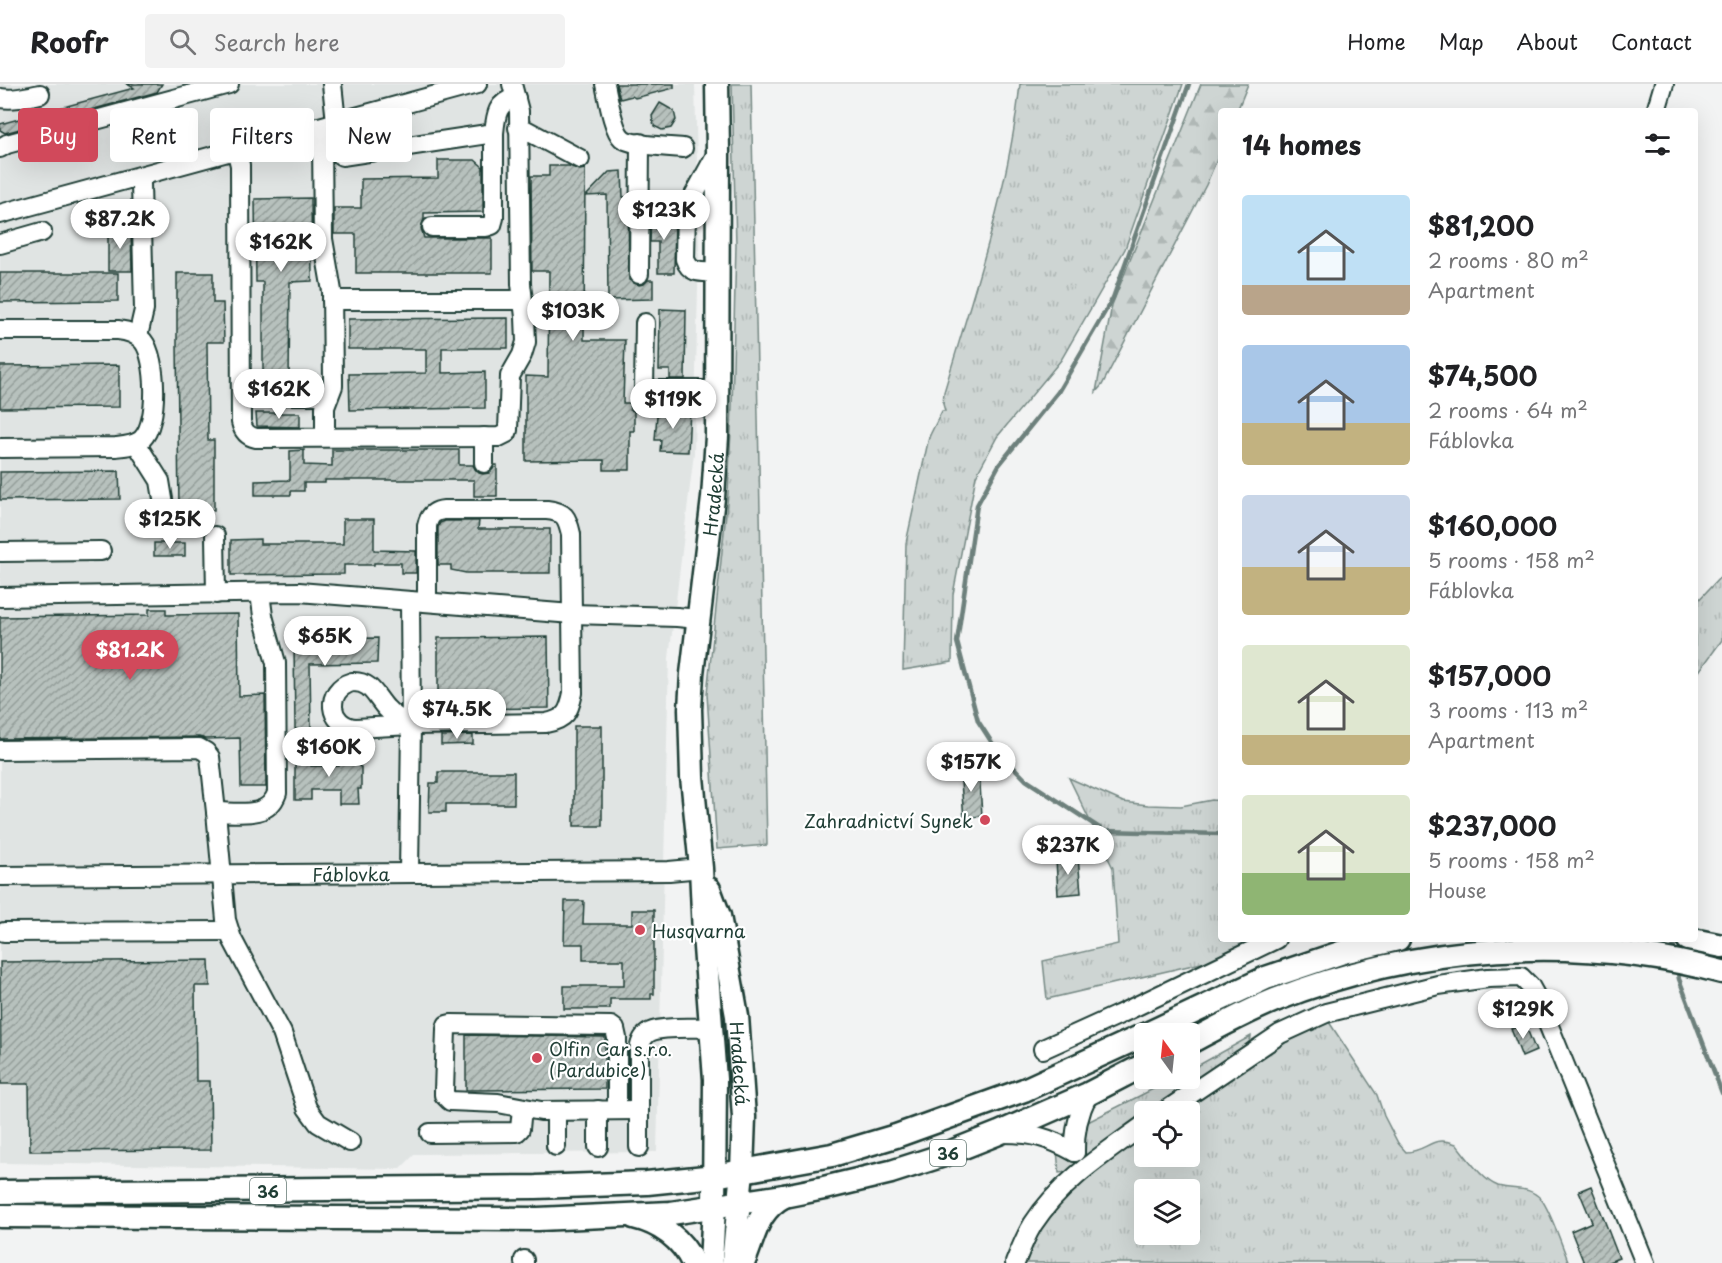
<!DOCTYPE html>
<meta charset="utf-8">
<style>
body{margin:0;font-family:"Playpen Sans",sans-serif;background:#f2f2f2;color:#202124;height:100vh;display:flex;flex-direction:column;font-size:22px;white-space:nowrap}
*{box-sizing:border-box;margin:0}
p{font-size:20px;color:#757577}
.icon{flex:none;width:33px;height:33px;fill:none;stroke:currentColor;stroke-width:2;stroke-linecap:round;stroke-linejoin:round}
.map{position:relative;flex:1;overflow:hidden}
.sheet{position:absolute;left:1218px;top:24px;width:480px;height:834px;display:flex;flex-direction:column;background:#fff;border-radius:6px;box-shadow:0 6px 24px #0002}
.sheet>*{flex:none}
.guide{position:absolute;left:18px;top:24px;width:570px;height:54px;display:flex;gap:12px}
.needle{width:39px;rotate:345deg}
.tools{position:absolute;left:1134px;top:939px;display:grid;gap:12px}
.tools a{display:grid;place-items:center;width:66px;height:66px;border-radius:6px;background:#fff;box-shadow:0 6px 24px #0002;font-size:30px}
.price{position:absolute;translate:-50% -51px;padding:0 14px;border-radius:21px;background:#fff;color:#222;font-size:20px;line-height:39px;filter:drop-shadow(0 2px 3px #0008)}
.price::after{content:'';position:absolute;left:50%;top:36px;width:18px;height:14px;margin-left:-9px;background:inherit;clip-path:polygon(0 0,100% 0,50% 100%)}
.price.current{background:#d1495b;color:#fff}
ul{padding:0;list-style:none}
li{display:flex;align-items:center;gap:18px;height:150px;padding:0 24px}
li span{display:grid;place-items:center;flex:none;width:168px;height:120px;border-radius:6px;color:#555}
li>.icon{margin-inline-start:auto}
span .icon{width:72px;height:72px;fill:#fffc;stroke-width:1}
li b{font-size:26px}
h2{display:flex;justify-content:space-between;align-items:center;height:72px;padding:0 24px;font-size:26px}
.pill{padding:0 21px;border-radius:6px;background:#fff;box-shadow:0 6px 24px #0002;font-size:21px;line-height:54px}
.pill.current{background:#d1495b;color:#fff}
header{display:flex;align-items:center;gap:36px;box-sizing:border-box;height:84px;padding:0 30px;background:#fff;border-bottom:2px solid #e0e0e0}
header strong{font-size:28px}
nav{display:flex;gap:33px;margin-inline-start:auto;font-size:21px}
.search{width:420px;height:54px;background:#f2f2f2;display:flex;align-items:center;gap:15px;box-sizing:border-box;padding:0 21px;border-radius:6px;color:#757577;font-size:22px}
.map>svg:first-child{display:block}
.built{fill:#e0e4e3}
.grass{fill:url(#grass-tufts);stroke:#768984;stroke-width:1.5;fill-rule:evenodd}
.forest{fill:url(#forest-firs);stroke:#768984;stroke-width:1.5}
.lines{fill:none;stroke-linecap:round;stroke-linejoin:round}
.stream{stroke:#6d807b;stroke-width:4.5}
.building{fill:url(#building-hatch);stroke:#1f3d34;stroke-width:1.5}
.minor-casing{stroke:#1f3d34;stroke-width:22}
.major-casing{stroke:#1f3d34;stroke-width:27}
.minor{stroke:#fff;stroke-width:18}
.major{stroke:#fff;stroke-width:22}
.poi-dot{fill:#d1495b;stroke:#fff;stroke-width:2}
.labels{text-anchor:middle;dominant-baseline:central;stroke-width:4.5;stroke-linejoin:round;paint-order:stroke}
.shield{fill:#fff;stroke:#627771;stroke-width:1.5}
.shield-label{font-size:16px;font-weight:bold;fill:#1f3d34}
.street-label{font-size:18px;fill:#1f3d34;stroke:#fff}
.poi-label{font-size:18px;fill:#1f3d34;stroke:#fff;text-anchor:start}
</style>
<header>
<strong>Roofr</strong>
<div class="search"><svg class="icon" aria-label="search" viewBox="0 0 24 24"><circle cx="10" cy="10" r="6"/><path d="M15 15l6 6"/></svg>Search here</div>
<nav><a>Home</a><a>Map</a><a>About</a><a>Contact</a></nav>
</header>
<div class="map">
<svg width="1722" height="1179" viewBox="0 0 1722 1179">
<defs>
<pattern id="grass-tufts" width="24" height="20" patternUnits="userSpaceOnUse" patternTransform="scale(1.5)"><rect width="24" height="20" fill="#ced5d3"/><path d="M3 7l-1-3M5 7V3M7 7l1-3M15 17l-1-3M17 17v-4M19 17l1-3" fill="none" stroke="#b0b8b6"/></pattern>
<pattern id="forest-firs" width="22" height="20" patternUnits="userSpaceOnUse" patternTransform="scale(1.5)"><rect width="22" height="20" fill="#ced5d3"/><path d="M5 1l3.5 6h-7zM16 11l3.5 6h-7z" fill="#b0b8b6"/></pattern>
<pattern id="building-hatch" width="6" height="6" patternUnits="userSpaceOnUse" patternTransform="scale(1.5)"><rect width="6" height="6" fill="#b7c1bd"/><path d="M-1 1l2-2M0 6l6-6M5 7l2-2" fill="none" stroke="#949e9a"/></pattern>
</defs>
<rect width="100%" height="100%" fill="#f2f3f3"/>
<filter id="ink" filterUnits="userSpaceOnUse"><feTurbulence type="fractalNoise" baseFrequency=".0167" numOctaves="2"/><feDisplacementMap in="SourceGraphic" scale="12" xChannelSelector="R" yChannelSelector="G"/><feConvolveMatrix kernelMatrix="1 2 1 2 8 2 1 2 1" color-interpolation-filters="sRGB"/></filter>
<g filter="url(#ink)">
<path class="built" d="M0 0H695L699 162 694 369 669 574 657 1068 415 1070 400 1085 0 1079Z"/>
<g class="grass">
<path d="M732 0H751L767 761 717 765 707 610 728 410 732 323 736 161Z"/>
<path d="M1020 0H1183L1125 165 1061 276 997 353 976 392 953 510 952 578 903 586 906 459 929 353 942 327H945L943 320 944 308C974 207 1009 106 1020 0Z"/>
<path d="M1722 491V556L1695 593V520Z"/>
<path d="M1069 694 1123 718 1148 721 1181 722 1212 716 1221 717V855H1288L1240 870 1047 915 1043 877 1118 860 1113 784Z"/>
<path d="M1329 938 1377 1011 1384 1032 1398 1059 1406 1068C1427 1068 1432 1050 1456 1060 1466 1072 1483 1097 1498 1102 1515 1107 1528 1101 1541 1115 1550 1125 1563 1165 1569 1179H1025C1029 1169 1032 1158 1038 1149 1061 1107 1107 1080 1144 1052V1072H1190V1028L1180 1027 1303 943ZM1144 1106H1190V1150H1144Z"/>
<path d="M1251 952C1251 953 1251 955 1250 956 1245 967 1165 1016 1149 1027L1144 1028V1031L1066 1088 1059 1089 1056 1054 1173 995 1190 994V986Z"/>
</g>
<path class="forest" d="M1201 0H1248L1237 27H1221V66L1206 101 1102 301 1096 308 1112 221Z"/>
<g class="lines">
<g class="stream">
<path d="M1189 0 1113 214 1058 308 999 381 977 421 957 558 978 637 996 665 1026 696 1104 747 1221 750"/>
<path d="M1672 855 1675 870"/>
<path d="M1677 884 1679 895 1722 1009"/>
</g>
</g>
<g class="building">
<path d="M127 0H162L157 8 5 49 0 46V40L134 4Z"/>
<path d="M616 0H674V4L635 14 632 12 620 15Z"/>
<path d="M660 19 674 27 676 36 671 44 662 46 654 42 652 32Z"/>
<path d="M438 76H475L483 83V128L424 129V135L421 144 424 154H492V189H356V150H334V124H361V95L438 94Z"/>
<path d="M549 82H569L580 86 585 85 584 256H625L623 319H631L630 326 634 327V347H630V386H604V376L526 377V292L548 293 549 187H532L531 92H549Z"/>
<path d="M622 87 623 113H628L629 196 639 201 644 200 648 196H653V215L608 216 607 111 586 112 609 88Z"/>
<path d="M311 114 312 197 290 198 289 298H263V198H256L255 115Z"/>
<path d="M651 131H675L674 189H658V158H650Z"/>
<path d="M108 145H131L132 187H108Z"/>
<path d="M0 189H118V217L0 218Z"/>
<path d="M177 189H213V219H223L224 258H207L208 356H214V426H179L177 259Z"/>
<path d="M660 225 686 226 685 295H670V286H659Z"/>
<path d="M508 234V264H442V289L485 288V324L350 326 349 290 426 289V265H348V235Z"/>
<path d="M119 281V323L0 324V282Z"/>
<path d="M662 324 690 325 688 368 660 367 661 356H655L657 331H662Z"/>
<path d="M256 329H300V343L257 342Z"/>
<path d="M304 366V381L332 382V366H459V381H473L475 385 479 389 483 390 489 389 493 385 495 381H497V412H474V396H325V399H304V407H291V411H255V397L290 396V367Z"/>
<path d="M119 387 120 415 0 416V388Z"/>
<path d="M343 435H374V466L416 467V489H401V479H374V481H344V490L231 491V456L260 455V460H343Z"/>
<path d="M445 437H479L478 445H550V489H466L451 486V481H438V443L440 439Z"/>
<rect x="154" y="459" width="31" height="13"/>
<path d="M149 525H166V531L238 530 239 612 265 611 266 703H241L240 654 206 655 199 653 0 655V533L149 531Z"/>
<path d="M548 553 549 624 438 625V554Z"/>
<path d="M378 554 377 579 310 580 311 645H295L294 560H309V555Z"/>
<rect x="574" y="642" width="28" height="100"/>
<path d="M473 651V660L441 661V652Z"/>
<path d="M339 668H358V682L361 683V705H358L359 720H339V706H311V716H295V673L311 672V682H339Z"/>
<path d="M979 685 982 732 964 734 960 686Z"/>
<path d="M438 688H514V720H446V728H429L430 699H438Z"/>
<path d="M1078 773 1081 809 1058 811 1056 775Z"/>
<path d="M565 817H584L583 840H632V826H654V910H651V915H610V925H564V902H624V876H583V860H564Z"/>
<path d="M209 876 210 902H195L196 997H210L211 1066 30 1067 29 1000H1L0 878Z"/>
<path d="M1525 940 1536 967 1522 973 1511 945Z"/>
<path d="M466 951 605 953V1005L466 1006Z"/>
<path d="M1591 1102 1619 1174 1606 1179H1584L1571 1147 1592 1138 1579 1107Z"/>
</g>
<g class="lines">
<defs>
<g id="minor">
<path d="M332 0 336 38"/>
<path d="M605 0C608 13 613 46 622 54 629 61 671 63 683 64"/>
<path d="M0 14C14 16 26 13 40 10"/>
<path d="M1656 27 1664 0"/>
<path d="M318 43 322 57 323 155 332 207 333 296V302L325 323V353"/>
<path d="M518 44 524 45 580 75"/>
<path d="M0 64 7 60 229 0"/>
<path d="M236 65 240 81 241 338C243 347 247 352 256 354L499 353 507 349 508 346 510 292 522 271 526 258 525 233 521 200 519 27 512 0"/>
<path d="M717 69 686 126 685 175C690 191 703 188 718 188"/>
<path d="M342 72 494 49C496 30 497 18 516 14"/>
<path d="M0 130 477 0"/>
<path d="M432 143H486L492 141 494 134V49"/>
<path d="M0 160 42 148"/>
<path d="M639 190 640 59"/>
<path d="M332 216H522"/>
<path d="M645 239 644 306H717"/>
<path d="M0 246H118C127 247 136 249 143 257 157 274 159 339 142 355 136 361 125 362 116 363L0 364"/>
<path d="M138 252 144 226 141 99"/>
<path d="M270 311H329"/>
<path d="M484 353V379"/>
<path d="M136 359 160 397 164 421"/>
<path d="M215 452 216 510"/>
<path d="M0 468 101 467"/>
<path d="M260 509 263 532 276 579 277 709C268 735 239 728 216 728L226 836 232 855 282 949 307 1024 318 1039 350 1058"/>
<path d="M0 513 299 508 572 530 677 533 698 535"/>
<path d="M352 598C371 597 375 612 386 624 393 632 401 636 411 641L356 644C328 642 324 606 352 598Z"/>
<path d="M411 641 546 639C566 635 569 628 573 609L571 450C567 433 565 428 547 426H444C433 427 429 432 427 442V518"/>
<path d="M0 666 199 664 206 668 210 673 216 728"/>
<path d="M409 789 411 641 410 517"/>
<path id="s1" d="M0 792 669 787 701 784"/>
<path d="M4 848 229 847"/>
<path d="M1043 965 1118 931 1276 855"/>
<path d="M617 1026V954L615 945 611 942 451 940 447 941 446 945 444 1007V1011L450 1017 498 1019 541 1027 639 1026"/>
<path d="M556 1027V1062"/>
<path d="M1164 1028 1280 950 1326 929 1438 901 1488 894 1521 893 1530 902 1540 920 1645 1179"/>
<path d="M430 1049 517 1048 520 1045 522 1024"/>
<path d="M1002 1049C1033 1049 1047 1053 1075 1068"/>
<path d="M598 1063V1026"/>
<path d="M639 1063V967C640 959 642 952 650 948 662 942 698 944 712 944"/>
<path d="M1075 1068C1074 1047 1078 1030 1088 1010"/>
<path d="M524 1179V1176"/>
<path d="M1015 1179C1020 1166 1025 1153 1033 1140 1060 1098 1104 1070 1144 1041"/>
</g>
<g id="major">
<path id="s2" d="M709 805 719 832 737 932 744 1033 742 1087 733 1179"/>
<path d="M1688 855 1722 862"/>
<path d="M1147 950 1266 894 1343 868 1398 855"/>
<path d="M1190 958C1218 943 1246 928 1275 916 1417 860 1575 849 1722 888"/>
<path d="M0 1108 536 1103 647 1099 715 1092 832 1071 896 1052 1024 1006 1144 951"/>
<path d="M0 1132 538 1135 671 1129 784 1112 824 1104 891 1088 941 1072 999 1049 1088 1010 1144 981"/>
<path d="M634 1133C660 1139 682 1155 693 1179"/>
<path id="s3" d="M711 1179 714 1122 715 995 704 850 701 784 692 693 690 625 692 590 713 414 717 352 718 68 717 0"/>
<path d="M743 1179C755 1152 756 1127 784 1112"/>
</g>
</defs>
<use href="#minor" class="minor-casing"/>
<use href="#major" class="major-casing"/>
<use href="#minor" class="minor"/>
<use href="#major" class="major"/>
</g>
</g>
<g class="poi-dot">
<circle cx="985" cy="736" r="6"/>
<circle cx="640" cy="846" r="6"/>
<circle cx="537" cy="974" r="6"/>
</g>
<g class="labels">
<g class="shield">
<rect x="930" y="1056" width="36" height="26" rx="4.5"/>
<rect x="250" y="1094" width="36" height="26" rx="4.5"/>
</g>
<g class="shield-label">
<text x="948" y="1069">36</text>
<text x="268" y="1107">36</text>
</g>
<g class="street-label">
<text stroke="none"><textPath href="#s3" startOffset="771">Hradecká</textPath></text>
<text stroke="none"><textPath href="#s1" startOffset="351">Fáblovka</textPath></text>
<text stroke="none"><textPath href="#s2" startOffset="178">Hradecká</textPath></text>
</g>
<g class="poi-label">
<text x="973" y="736" text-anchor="end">Zahradnictví Synek</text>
<text x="652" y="846">Husqvarna</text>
<text x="549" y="964">Olfin Car s.r.o.<tspan x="549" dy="21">(Pardubice)</tspan></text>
</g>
</g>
</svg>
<div class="tools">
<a><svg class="needle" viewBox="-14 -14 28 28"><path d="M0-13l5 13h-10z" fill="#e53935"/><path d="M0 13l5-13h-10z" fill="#757577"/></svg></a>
<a><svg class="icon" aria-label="locate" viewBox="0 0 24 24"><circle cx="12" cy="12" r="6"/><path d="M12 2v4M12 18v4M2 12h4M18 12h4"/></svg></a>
<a><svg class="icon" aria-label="layers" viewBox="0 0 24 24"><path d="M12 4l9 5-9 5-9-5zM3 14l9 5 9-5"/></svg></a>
</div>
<b class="price" style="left:664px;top:157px">$123K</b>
<b class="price" style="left:120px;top:166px">$87.2K</b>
<b class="price" style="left:281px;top:189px">$162K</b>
<b class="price" style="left:573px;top:258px">$103K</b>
<b class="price" style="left:279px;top:336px">$162K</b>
<b class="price" style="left:673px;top:346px">$119K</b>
<b class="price" style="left:170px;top:466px">$125K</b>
<b class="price" style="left:325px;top:583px">$65K</b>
<b class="price current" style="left:130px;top:597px">$81.2K</b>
<b class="price" style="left:457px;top:656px">$74.5K</b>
<b class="price" style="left:329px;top:694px">$160K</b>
<b class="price" style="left:971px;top:709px">$157K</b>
<b class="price" style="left:1068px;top:792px">$237K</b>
<b class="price" style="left:1523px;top:956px">$129K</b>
<div class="guide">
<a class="pill current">Buy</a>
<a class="pill">Rent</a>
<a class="pill">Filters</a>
<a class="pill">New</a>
</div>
<section class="sheet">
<h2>14 homes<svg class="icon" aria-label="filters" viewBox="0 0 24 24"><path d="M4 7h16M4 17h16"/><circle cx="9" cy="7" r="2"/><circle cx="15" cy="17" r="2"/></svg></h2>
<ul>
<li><span style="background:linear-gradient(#bfe0f5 75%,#b9a48a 0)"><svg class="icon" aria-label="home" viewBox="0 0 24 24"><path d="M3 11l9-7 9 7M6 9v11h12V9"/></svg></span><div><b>$81,200</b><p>2 rooms · 80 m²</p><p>Apartment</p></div></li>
<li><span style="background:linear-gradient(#a9c7e8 65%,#c2b280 0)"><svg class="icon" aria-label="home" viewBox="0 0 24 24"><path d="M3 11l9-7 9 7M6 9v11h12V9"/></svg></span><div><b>$74,500</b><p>2 rooms · 64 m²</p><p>Fáblovka</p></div></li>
<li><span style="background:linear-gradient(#c9d6e8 60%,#c2b280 0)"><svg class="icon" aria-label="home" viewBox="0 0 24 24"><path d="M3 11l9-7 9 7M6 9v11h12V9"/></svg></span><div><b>$160,000</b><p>5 rooms · 158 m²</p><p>Fáblovka</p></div></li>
<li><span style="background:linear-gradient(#dfe7d0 75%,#c2b280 0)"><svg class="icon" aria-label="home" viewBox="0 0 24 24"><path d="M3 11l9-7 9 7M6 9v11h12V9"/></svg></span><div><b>$157,000</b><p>3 rooms · 113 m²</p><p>Apartment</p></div></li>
<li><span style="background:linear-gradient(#dfe7d0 65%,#8fb573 0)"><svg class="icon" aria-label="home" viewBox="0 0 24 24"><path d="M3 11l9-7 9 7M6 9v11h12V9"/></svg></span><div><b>$237,000</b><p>5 rooms · 158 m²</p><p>House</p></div></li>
</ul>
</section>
</div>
